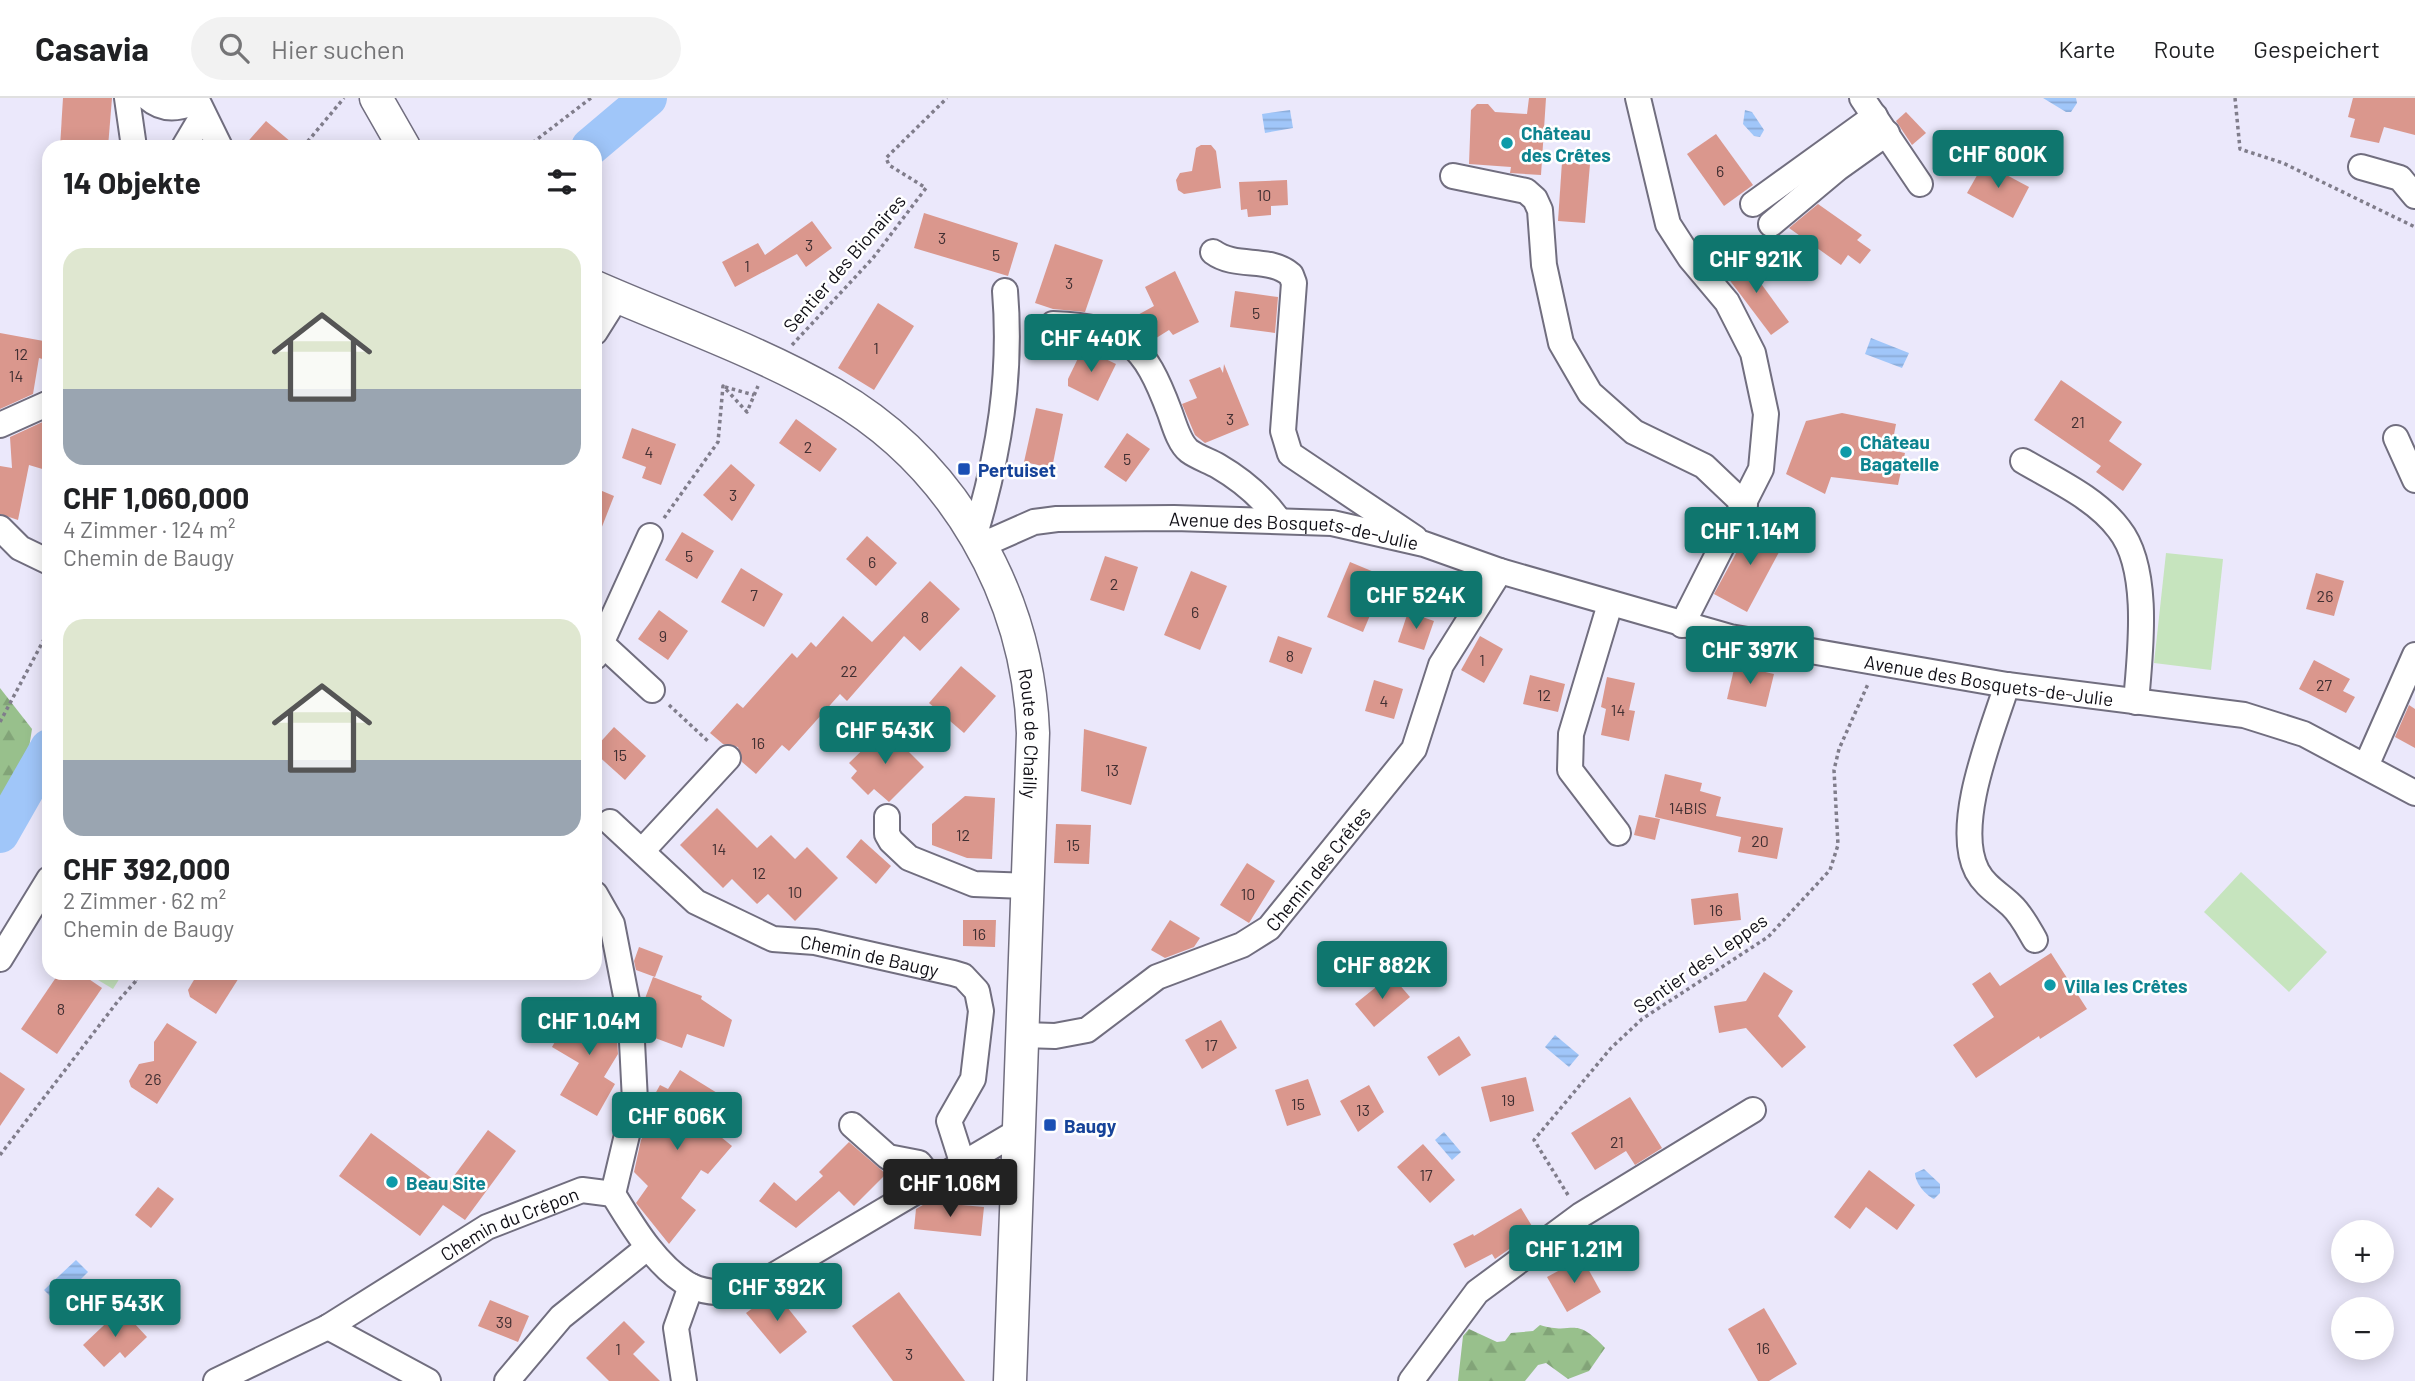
<!DOCTYPE html>
<html lang="de">
<meta charset="utf-8">
<style>
body{margin:0;font-family:Barlow,sans-serif;background:#f2f2f2;color:#202124;height:100vh;display:flex;flex-direction:column;font-size:26px;white-space:nowrap}
*{box-sizing:border-box;margin:0}
p{font-size:23px;color:#757577}
.icon{flex:none;width:38px;height:38px;fill:none;stroke:currentColor;stroke-width:2;stroke-linecap:round;stroke-linejoin:round}
.map{position:relative;flex:1;overflow:hidden}
.panel{position:absolute;left:42px;top:42px;width:560px;height:840px;display:flex;flex-direction:column;background:#fff;border-radius:21px;box-shadow:0 4px 18px #0003}
.panel>*{flex:none}
.buttons{position:absolute;left:2331px;top:1122px;display:grid;gap:14px}
.buttons a{display:grid;place-items:center;width:63px;height:63px;border-radius:50%;background:#fff;box-shadow:0 4px 18px #0003;font-size:35px}
.price{position:absolute;translate:-50% -60px;padding:0 16px;border-radius:7px;background:#0f766e;color:#fff;font-size:23px;line-height:46px;filter:drop-shadow(0 2px 4px #0008)}
.price::after{content:'';position:absolute;left:50%;top:42px;width:21px;height:16px;margin-left:-10px;background:inherit;clip-path:polygon(0 0,100% 0,50% 100%)}
.price.selected{background:#222;color:#fff}
ul{padding:0;list-style:none}
li{display:grid;align-content:center;gap:14px;height:371px;padding:0 21px}
li span{display:grid;place-items:center;height:217px;border-radius:21px;color:#555}
li>.icon{margin-inline-start:auto}
span .icon{width:126px;height:126px;fill:#fffc;stroke-width:1}
li b{font-size:30px}
h2{display:flex;justify-content:space-between;align-items:center;height:84px;padding:0 21px;font-size:30px}
header{display:flex;align-items:center;gap:42px;box-sizing:border-box;height:98px;padding:0 35px;background:#fff;border-bottom:2px solid #e0e0e0}
header strong{font-size:33px}
nav{display:flex;gap:38px;margin-inline-start:auto;font-size:24px}
.search{width:490px;height:63px;background:#f2f2f2;display:flex;align-items:center;gap:18px;box-sizing:border-box;padding:0 24px;border-radius:38px;color:#757577;font-size:26px}
.map>svg:first-child{display:block}
.forest{fill:url(#forest-firs)}
.park{fill:#c6e4be}
.water{fill:url(#water-rules)}
.lines{fill:none;stroke-linecap:round;stroke-linejoin:round}
.river{stroke:#a0c6f9;stroke-width:38}
.building{fill:#da978d}
.minor-casing{stroke:#716e7f;stroke-width:28}
.major-casing{stroke:#716e7f;stroke-width:35}
.path{stroke:#807d8b;stroke-width:3.5;stroke-dasharray:3.5 3.5;stroke-linecap:butt}
.minor{stroke:#fff;stroke-width:24}
.major{stroke:#fff;stroke-width:32}
.culture-dot{fill:#0f9aa8;stroke:#fff;stroke-width:2.5}
.transit-dot{fill:#1a4fb4;stroke:#fff;stroke-width:2.5}
.labels{text-anchor:middle;dominant-baseline:central;stroke-width:5;stroke-linejoin:round;paint-order:stroke}
.number-label{font-size:16px;fill:#423033}
.culture-label{font-size:19px;font-weight:bold;fill:#0d838f;stroke:#fff;text-anchor:start}
.street-label{font-size:19px;fill:#0f0e15;stroke:#fff}
.transit-label{font-size:19px;font-weight:bold;fill:#164399;stroke:#fff;text-anchor:start}
</style>
<header>
<strong>Casavia</strong>
<div class="search"><svg class="icon" aria-label="search" viewBox="0 0 24 24"><circle cx="10" cy="10" r="6"/><path d="M15 15l6 6"/></svg>Hier suchen</div>
<nav><a>Karte</a><a>Route</a><a>Gespeichert</a></nav>
</header>
<div class="map">
<svg width="2415" height="1283" viewBox="0 0 2415 1283">
<defs>
<pattern id="forest-firs" width="22" height="20" patternUnits="userSpaceOnUse" patternTransform="scale(1.75)"><rect width="22" height="20" fill="#98c08c"/><path d="M5 1l3.5 6h-7zM16 11l3.5 6h-7z" fill="#82a478"/></pattern>
<pattern id="water-rules" width="6" height="5" patternUnits="userSpaceOnUse" patternTransform="scale(1.75)"><rect width="6" height="5" fill="#a0c6f9"/><path d="M0 2.5h6" fill="none" stroke="#89a9d5"/></pattern>
</defs>
<rect width="100%" height="100%" fill="#ebe8fb"/>
<g class="forest">
<path d="M0 590 32 631 18 719 0 743Z"/>
<path d="M1540 1227C1575 1238 1573 1216 1605 1250L1589 1273 1568 1281 1546 1265 1538 1267 1525 1283H1458L1463 1238 1469 1231 1497 1244 1505 1243 1511 1235 1533 1233Z"/>
</g>
<g class="park">
<path d="M2166 455 2223 461 2211 572 2154 565Z"/>
<path d="M2241 774 2327 854 2289 894 2204 814Z"/>
<path d="M102 875H123L113 891 98 882Z"/>
</g>
<g class="water">
<path d="M2043 0H2076L2077 5 2071 14H2066Z"/>
<path d="M1290 12 1293 30 1265 35 1262 16Z"/>
<path d="M1745 12 1752 14 1764 32 1760 39 1754 38 1743 26Z"/>
<path d="M1871 240 1909 255 1902 270 1865 256Z"/>
<path d="M1555 937 1579 957 1569 969 1545 949Z"/>
<path d="M1444 1034 1461 1054 1452 1062 1435 1042Z"/>
<path d="M1924 1071 1940 1086V1095L1934 1101C1925 1097 1915 1084 1915 1075Z"/>
<path d="M76 1162 88 1174 57 1205 44 1192Z"/>
</g>
<g class="lines">
<g class="river">
<path d="M590 49 648 0"/>
<path d="M0 736 49 650"/>
</g>
</g>
<g class="building">
<path d="M63 0H112L108 49H60Z"/>
<path d="M1529 0H1546L1541 77 1510 75 1511 69 1469 66 1471 12 1477 6H1488L1495 14 1527 16Z"/>
<path d="M2353 0H2415V37L2384 29 2379 45 2350 39 2355 21 2348 19Z"/>
<path d="M1906 14 1926 35 1912 47 1896 23Z"/>
<path d="M266 23 297 49H243Z"/>
<path d="M1716 36 1753 87 1724 108 1687 56Z"/>
<path d="M1201 47H1211L1216 53 1221 90 1184 96 1178 92 1176 82 1180 75 1192 73 1196 50Z"/>
<path d="M1562 64 1590 66 1585 125 1558 123Z"/>
<path d="M1984 65 2029 89 2013 120 1967 95Z"/>
<path d="M1287 82 1288 107 1271 108V117L1248 119 1247 111 1241 112 1239 84Z"/>
<path d="M1818 106 1862 137 1857 142 1871 152 1860 166 1848 157 1841 167 1789 130Z"/>
<path d="M924 115 1018 145 1008 178 914 150Z"/>
<path d="M812 123 832 150 806 169 797 156 735 189 722 164 758 145 765 157Z"/>
<path d="M1055 146 1103 162 1085 214 1053 211 1035 205Z"/>
<path d="M1741 158 1789 224 1771 237 1722 172Z"/>
<path d="M1175 173 1199 224 1173 237 1169 232 1153 242H1147L1134 219 1154 208 1145 189Z"/>
<path d="M1235 193 1278 199 1275 235 1230 229Z"/>
<path d="M878 205 914 228 874 292 838 270Z"/>
<path d="M0 235 49 244V263L39 260 33 296 0 311Z"/>
<path d="M1083 250 1116 266 1098 303 1068 288V281Z"/>
<path d="M1224 266 1249 327 1205 345 1195 337 1182 306 1197 300 1189 282 1220 269 1223 275Z"/>
<path d="M2061 282 2122 324 2109 343 2142 366 2123 393 2096 374 2101 368 2034 322Z"/>
<path d="M1036 310 1063 316 1052 370 1024 364Z"/>
<path d="M1842 315 1896 326 1891 352 1905 355 1898 387 1831 379 1825 396 1786 376 1806 323Z"/>
<path d="M49 321V373L29 367 18 422 0 416V368L12 370 10 339Z"/>
<path d="M796 321 837 351 820 374 779 345Z"/>
<path d="M632 330 676 346 661 387 642 380 646 369 622 360Z"/>
<path d="M1127 335 1150 351 1126 384 1104 369Z"/>
<path d="M731 366 755 387 732 423 703 397Z"/>
<path d="M595 390 614 398 596 444H595Z"/>
<path d="M1753 424 1786 441 1747 514 1714 496Z"/>
<path d="M682 434 714 453 697 481 665 462Z"/>
<path d="M867 438 897 465 876 488 846 461Z"/>
<path d="M1105 458 1138 469 1124 513 1090 502Z"/>
<path d="M1350 464 1386 479 1363 534 1327 519Z"/>
<path d="M741 470 783 496 764 529 721 504Z"/>
<path d="M1191 473 1227 488 1200 552 1164 537Z"/>
<path d="M2316 475 2344 483 2334 518 2306 511Z"/>
<path d="M930 483 960 511 920 553 904 538 847 603 840 596 789 653 782 647 756 676 742 664 738 649 723 646 710 635 737 605 743 610 792 555 797 560 811 544 816 549 843 518 872 544Z"/>
<path d="M659 512 688 533 668 562 638 541Z"/>
<path d="M1408 514 1434 523 1424 552 1398 544Z"/>
<path d="M1278 538 1312 550 1302 576 1269 564Z"/>
<path d="M1480 538 1503 551 1484 585 1461 572Z"/>
<path d="M2314 562 2350 581 2343 593 2355 599 2346 615 2299 591Z"/>
<path d="M1735 567 1774 576 1766 609 1727 601Z"/>
<path d="M961 568 996 598 964 635 929 605Z"/>
<path d="M1530 577 1565 586 1558 614 1523 606Z"/>
<path d="M1607 579 1635 585 1629 612 1635 613 1629 643 1601 637 1606 611 1601 609Z"/>
<path d="M1374 582 1403 591 1394 621 1365 613Z"/>
<path d="M2409 607 2415 611V650L2395 639Z"/>
<path d="M614 629 646 658 625 682 595 655V650Z"/>
<path d="M885 630 924 669 889 704 874 691 868 697 851 680 857 673 849 665Z"/>
<path d="M1084 631 1147 649 1131 707 1081 693Z"/>
<path d="M1665 676 1702 685 1700 693 1721 699 1716 718 1783 730 1777 761 1738 754 1741 739 1655 719Z"/>
<path d="M965 698 995 700 992 761 967 760 932 747V726Z"/>
<path d="M717 710 757 750 771 737 795 761 807 749 838 780 795 823 768 796 757 806 732 781 723 790 680 747Z"/>
<path d="M1639 717 1660 721 1655 742 1634 737Z"/>
<path d="M1056 726 1091 727 1089 766 1054 765Z"/>
<path d="M861 741 891 768 876 786 846 759Z"/>
<path d="M1247 765 1275 783 1249 825 1220 807Z"/>
<path d="M1738 795 1741 822 1694 827 1691 801Z"/>
<path d="M963 822H996L995 849 963 848Z"/>
<path d="M1170 822 1200 840 1194 849 1165 860 1151 852Z"/>
<path d="M639 849 663 858 655 879 636 872 634 863Z"/>
<path d="M2051 855 2087 911 2040 941 2039 938 1976 980 1953 947 1994 919 1972 886 1990 874 2000 888Z"/>
<path d="M1764 874 1793 893 1778 918 1806 949 1782 970 1746 930 1719 935 1714 908 1746 903Z"/>
<path d="M59 875H80L102 890 57 956 21 931Z"/>
<path d="M198 875H242L216 916 190 899 188 892Z"/>
<path d="M1391 877 1410 899 1374 929 1355 906Z"/>
<path d="M653 879 702 898 701 901 732 922 724 949 687 936 682 950 647 937 643 906Z"/>
<path d="M578 903 616 926 618 956 604 979 615 986 597 1018 560 997 579 965 552 949Z"/>
<path d="M1221 922 1237 950 1202 971 1185 942Z"/>
<path d="M167 925 197 944 157 1006 131 989 129 983 139 966 154 963V944Z"/>
<path d="M1459 938 1471 957 1439 978 1427 959Z"/>
<path d="M680 972 722 998 705 1026 732 1048 708 1076 701 1072 681 1100 696 1112 669 1146 636 1105 648 1088 634 1074 641 1042 658 1015 649 1009 650 1005 660 987 668 991Z"/>
<path d="M0 974 25 991 0 1028Z"/>
<path d="M1526 979 1534 1013 1490 1024 1481 989Z"/>
<path d="M1308 981 1321 1017 1287 1028 1275 992Z"/>
<path d="M1369 987 1384 1014 1358 1034 1340 1003Z"/>
<path d="M1630 999 1662 1050 1635 1067 1626 1053 1595 1072 1571 1035Z"/>
<path d="M488 1032 516 1053 465 1122 443 1107 420 1138 339 1078 371 1035 445 1090Z"/>
<path d="M849 1044 886 1076 854 1108 839 1093 796 1130 759 1103 774 1084 796 1103 823 1078 819 1074Z"/>
<path d="M1423 1046 1455 1082 1430 1105 1397 1069Z"/>
<path d="M1869 1072 1915 1107 1897 1132 1866 1109 1850 1131 1834 1119Z"/>
<path d="M158 1089 174 1101 151 1130 135 1117Z"/>
<path d="M928 1104 984 1109 981 1138 914 1131 916 1111Z"/>
<path d="M1521 1110 1535 1133 1495 1161 1492 1156 1465 1170 1453 1146 1473 1136 1474 1138Z"/>
<path d="M1582 1160 1601 1194 1567 1214 1547 1179Z"/>
<path d="M775 1194 807 1234 780 1256 746 1215Z"/>
<path d="M899 1194 965 1283H893L852 1228Z"/>
<path d="M490 1202 529 1218 518 1244 478 1228Z"/>
<path d="M1764 1210 1797 1266 1769 1283H1758L1728 1231Z"/>
<path d="M121 1211 147 1239 125 1260 120 1254 104 1269 83 1247Z"/>
<path d="M624 1223 645 1244 633 1256 660 1283H609L586 1260Z"/>
</g>
<g class="lines">
<defs>
<g id="minor">
<path d="M127 0 134 49"/>
<path d="M148 0C164 14 179 10 197 4"/>
<path d="M196 0 220 49"/>
<path d="M1638 0 1668 126 1690 160 1727 204 1753 255 1766 316 1761 371 1682 527"/>
<path d="M1862 0 1920 86"/>
<path d="M184 49 203 17"/>
<path d="M2361 69 2400 80 2415 98"/>
<path d="M1453 78 1526 93 1535 101 1540 112 1544 167 1561 245 1590 295 1634 334 1704 368 1745 407"/>
<path d="M1753 106 1875 18"/>
<path d="M1771 126 1838 70 1887 35"/>
<path d="M1213 154C1236 171 1270 158 1291 177L1294 185 1283 333 1290 356 1415 440"/>
<path d="M1053 226C1126 229 1144 245 1170 315 1174 326 1179 345 1189 353 1197 359 1209 363 1218 368 1242 382 1262 399 1278 421"/>
<path d="M595 234 617 199"/>
<path d="M0 327 49 305"/>
<path d="M2396 340 2415 382"/>
<path d="M2023 363C2055 382 2096 400 2119 431 2151 471 2140 556 2136 604"/>
<path d="M0 430 20 450 49 464"/>
<path d="M975 436C999 356 1012 277 1005 193"/>
<path id="s1" d="M982 447 1034 424 1057 421 1174 420 1332 425 1424 446 1500 473 1730 539 2007 587 2244 617 2304 636 2415 695"/>
<path d="M1610 506 1571 636 1570 672 1618 735"/>
<path d="M601 545 652 592"/>
<path d="M595 559 650 438"/>
<path d="M2007 587C1992 634 1953 727 1977 773 1985 788 1998 795 2011 807 2021 816 2028 830 2035 842"/>
<path d="M2366 668 2415 557"/>
<path d="M887 719V736L891 743 909 760 974 786 1028 788"/>
<path id="s2" d="M610 724 696 804 773 841 815 844 953 875 963 878 977 893 981 913 973 981 949 1023 963 1067"/>
<path d="M642 753 728 660"/>
<path d="M0 861 49 781"/>
<path id="s3" d="M1023 937 1055 938 1087 932 1157 879 1242 847 1269 830 1414 651 1441 567 1500 473"/>
<path d="M852 1027 888 1059 919 1065 934 1084"/>
<path d="M613 1096C632 1127 657 1170 691 1188 708 1196 728 1195 746 1194L1020 1032"/>
<path d="M328 1229 428 1283"/>
<path id="s4" d="M216 1283 328 1229 487 1129 582 1092 613 1096 635 1003 631 924 612 826 595 796"/>
<path d="M507 1283 561 1219 647 1150"/>
<path d="M684 1283 676 1230 691 1188"/>
<path d="M1411 1283 1477 1194 1581 1117 1753 1012"/>
</g>
<g id="major">
<path d="M376 0 404 49"/>
<path id="s5" d="M595 189C675 224 758 253 833 296 954 366 1028 497 1033 635L1010 1283"/>
</g>
</defs>
<use href="#minor" class="minor-casing"/>
<use href="#major" class="major-casing"/>
<g class="path">
<path d="M2235 0 2240 51 2283 65 2415 129"/>
<path d="M303 49 344 0"/>
<path d="M527 49 591 0"/>
<path d="M792 247 873 160 926 90 889 67 886 60 947 0"/>
<path d="M725 289 754 297"/>
<path d="M664 420 718 344 723 288 747 314 758 288"/>
<path d="M669 607 710 645"/>
<path d="M0 624 49 532"/>
<path d="M125 875 137 883"/>
<path d="M0 1057 118 903 143 875"/>
<path d="M1568 1097 1534 1042 1611 950 1642 921 1768 839 1830 772 1838 747 1834 672 1839 651 1868 586"/>
</g>
<use href="#minor" class="minor"/>
<use href="#major" class="major"/>
</g>
<g class="culture-dot">
<circle cx="1507" cy="45" r="7"/>
<circle cx="1846" cy="354" r="7"/>
<circle cx="2050" cy="887" r="7"/>
<circle cx="392" cy="1084" r="7"/>
</g>
<g class="transit-dot">
<rect x="957" y="364" width="14" height="14" rx="3.5"/>
<rect x="1043" y="1020" width="14" height="14" rx="3.5"/>
</g>
<g class="labels">
<g class="number-label">
<text x="1720" y="72">6</text>
<text x="1264" y="96">10</text>
<text x="942" y="139">3</text>
<text x="809" y="146">3</text>
<text x="996" y="156">5</text>
<text x="747" y="167">1</text>
<text x="1069" y="184">3</text>
<text x="1256" y="214">5</text>
<text x="876" y="249">1</text>
<text x="21" y="255">12</text>
<text x="16" y="277">14</text>
<text x="1230" y="320">3</text>
<text x="2078" y="323">21</text>
<text x="808" y="348">2</text>
<text x="649" y="353">4</text>
<text x="1127" y="360">5</text>
<text x="733" y="396">3</text>
<text x="689" y="457">5</text>
<text x="872" y="463">6</text>
<text x="1114" y="485">2</text>
<text x="754" y="496">7</text>
<text x="2325" y="497">26</text>
<text x="1195" y="513">6</text>
<text x="925" y="518">8</text>
<text x="663" y="537">9</text>
<text x="1290" y="557">8</text>
<text x="1482" y="561">1</text>
<text x="849" y="572">22</text>
<text x="2324" y="586">27</text>
<text x="1544" y="596">12</text>
<text x="1384" y="602">4</text>
<text x="1618" y="611">14</text>
<text x="758" y="644">16</text>
<text x="620" y="656">15</text>
<text x="1112" y="671">13</text>
<text x="1688" y="709">14BIS</text>
<text x="963" y="736">12</text>
<text x="1760" y="742">20</text>
<text x="1073" y="746">15</text>
<text x="719" y="750">14</text>
<text x="759" y="774">12</text>
<text x="795" y="793">10</text>
<text x="1248" y="795">10</text>
<text x="1716" y="811">16</text>
<text x="979" y="835">16</text>
<text x="61" y="910">8</text>
<text x="1211" y="946">17</text>
<text x="153" y="980">26</text>
<text x="1508" y="1001">19</text>
<text x="1298" y="1005">15</text>
<text x="1363" y="1011">13</text>
<text x="1617" y="1043">21</text>
<text x="1426" y="1076">17</text>
<text x="504" y="1223">39</text>
<text x="1763" y="1249">16</text>
<text x="618" y="1250">1</text>
<text x="909" y="1255">3</text>
</g>
<g class="culture-label">
<text x="1521" y="34">Château<tspan x="1521" dy="22">des Crêtes</tspan></text>
<text x="1860" y="343">Château<tspan x="1860" dy="22">Bagatelle</tspan></text>
<text x="2064" y="887">Villa les Crêtes</text>
<text x="406" y="1084">Beau Site</text>
</g>
<g class="street-label">
<text transform="translate(844 165) rotate(-49)">Sentier des Bionaires</text>
<text stroke="none"><textPath href="#s1" startOffset="318">Avenue des Bosquets-de-Julie</textPath></text>
<text stroke="none"><textPath href="#s1" startOffset="1032">Avenue des Bosquets-de-Julie</textPath></text>
<text stroke="none"><textPath href="#s5" startOffset="672">Route de Chailly</textPath></text>
<text stroke="none"><textPath href="#s3" startOffset="352">Chemin des Crêtes</textPath></text>
<text stroke="none"><textPath href="#s2" startOffset="301">Chemin de Baugy</textPath></text>
<text transform="translate(1700 865) rotate(-35)">Sentier des Leppes</text>
<text stroke="none"><textPath href="#s4" startOffset="334">Chemin du Crépon</textPath></text>
</g>
<g class="transit-label">
<text x="978" y="371">Pertuiset</text>
<text x="1064" y="1027">Baugy</text>
</g>
</g>
</svg>
<div class="buttons">
<a>+</a>
<a>−</a>
</div>
<b class="price" style="left:1998px;top:92px">CHF 600K</b>
<b class="price" style="left:1756px;top:197px">CHF 921K</b>
<b class="price" style="left:1091px;top:276px">CHF 440K</b>
<b class="price" style="left:1750px;top:469px">CHF 1.14M</b>
<b class="price" style="left:1416px;top:533px">CHF 524K</b>
<b class="price" style="left:1750px;top:588px">CHF 397K</b>
<b class="price" style="left:885px;top:668px">CHF 543K</b>
<b class="price" style="left:1382px;top:903px">CHF 882K</b>
<b class="price" style="left:589px;top:959px">CHF 1.04M</b>
<b class="price" style="left:677px;top:1054px">CHF 606K</b>
<b class="price selected" style="left:950px;top:1121px">CHF 1.06M</b>
<b class="price" style="left:1574px;top:1187px">CHF 1.21M</b>
<b class="price" style="left:777px;top:1225px">CHF 392K</b>
<b class="price" style="left:115px;top:1241px">CHF 543K</b>
<section class="panel">
<h2>14 Objekte<svg class="icon" aria-label="filters" viewBox="0 0 24 24"><path d="M4 7h16M4 17h16"/><circle cx="9" cy="7" r="2"/><circle cx="15" cy="17" r="2"/></svg></h2>
<ul>
<li><span style="background:linear-gradient(#dfe7d0 65%,#9aa5b1 0)"><svg class="icon" aria-label="home" viewBox="0 0 24 24"><path d="M3 11l9-7 9 7M6 9v11h12V9"/></svg></span><div><b>CHF 1,060,000</b><p>4 Zimmer · 124 m²</p><p>Chemin de Baugy</p></div></li>
<li><span style="background:linear-gradient(#dfe7d0 65%,#9aa5b1 0)"><svg class="icon" aria-label="home" viewBox="0 0 24 24"><path d="M3 11l9-7 9 7M6 9v11h12V9"/></svg></span><div><b>CHF 392,000</b><p>2 Zimmer · 62 m²</p><p>Chemin de Baugy</p></div></li>
</ul>
</section>
</div>
